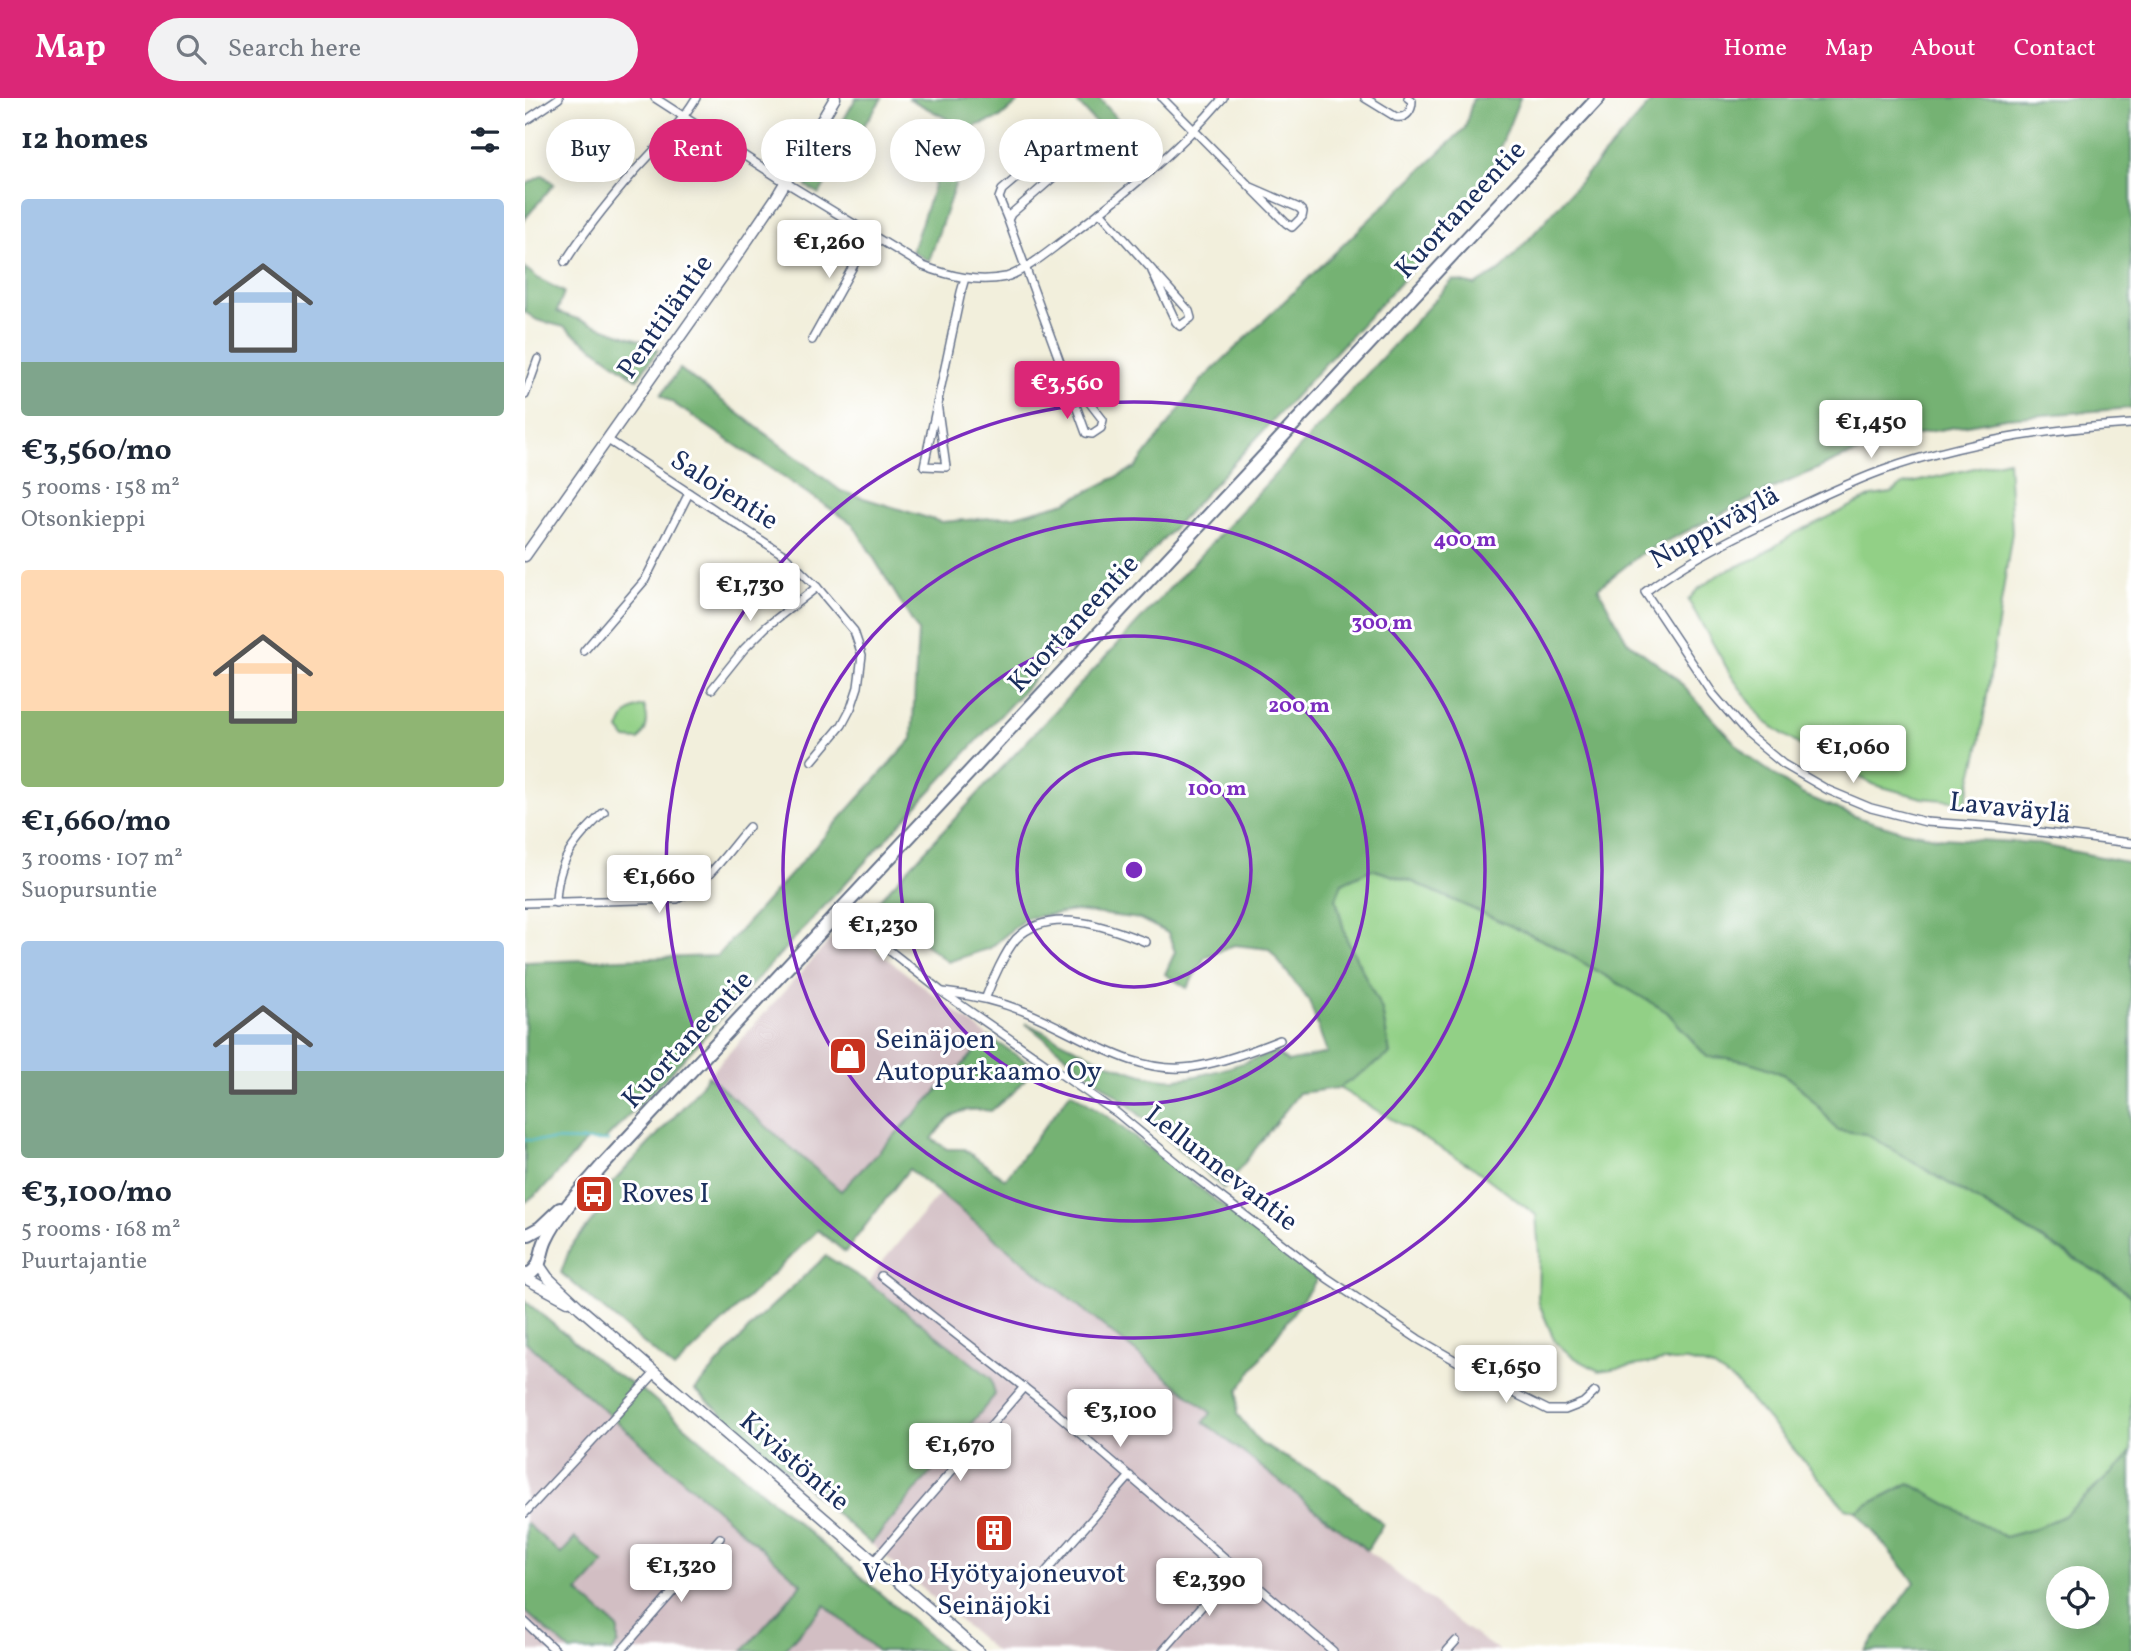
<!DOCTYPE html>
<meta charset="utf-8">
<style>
body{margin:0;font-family:Vollkorn,serif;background:#f2f2f3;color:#1f2937;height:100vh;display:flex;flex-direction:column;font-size:26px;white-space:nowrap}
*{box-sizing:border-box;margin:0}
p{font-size:23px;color:#747a83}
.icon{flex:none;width:38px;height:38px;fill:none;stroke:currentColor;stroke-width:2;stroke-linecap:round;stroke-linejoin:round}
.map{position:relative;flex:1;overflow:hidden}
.side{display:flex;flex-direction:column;background:#fff;width:525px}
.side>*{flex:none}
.banner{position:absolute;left:21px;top:21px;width:665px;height:63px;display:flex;gap:14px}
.buttons{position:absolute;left:1521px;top:1468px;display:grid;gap:14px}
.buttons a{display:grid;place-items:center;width:63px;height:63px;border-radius:50%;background:#fff;box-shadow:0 4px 18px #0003;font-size:35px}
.price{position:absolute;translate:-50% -60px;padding:0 16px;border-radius:7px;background:#fff;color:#222;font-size:23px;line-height:46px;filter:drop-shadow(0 2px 4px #0008)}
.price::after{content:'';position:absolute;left:50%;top:42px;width:21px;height:16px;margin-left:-10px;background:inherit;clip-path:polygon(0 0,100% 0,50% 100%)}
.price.current{background:#db2777;color:#fff}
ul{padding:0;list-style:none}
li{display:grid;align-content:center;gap:14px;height:371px;padding:0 21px}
li span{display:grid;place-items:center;height:217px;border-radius:7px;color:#555}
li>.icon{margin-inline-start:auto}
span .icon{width:126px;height:126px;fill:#fffc;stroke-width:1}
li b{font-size:30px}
h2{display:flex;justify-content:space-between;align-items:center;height:84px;padding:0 21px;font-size:30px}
.chip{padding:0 24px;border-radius:32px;background:#fff;box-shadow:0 4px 18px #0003;font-size:24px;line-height:63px}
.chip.current{background:#db2777;color:#fff}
header{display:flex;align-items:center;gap:42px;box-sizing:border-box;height:98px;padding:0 35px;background:#db2777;color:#fff}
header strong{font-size:33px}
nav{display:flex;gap:38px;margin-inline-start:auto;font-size:24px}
.search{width:490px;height:63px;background:#f2f2f3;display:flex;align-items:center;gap:18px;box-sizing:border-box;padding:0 24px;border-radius:38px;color:#747a83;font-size:26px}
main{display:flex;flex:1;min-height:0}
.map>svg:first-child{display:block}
.industrial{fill:#d2bec3}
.green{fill:#92d086;stroke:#568072;stroke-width:2}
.forest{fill:#75b273;stroke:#487068;stroke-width:2;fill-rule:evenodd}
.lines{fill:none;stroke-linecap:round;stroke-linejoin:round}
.stream{stroke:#48b6c3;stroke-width:2.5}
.street-casing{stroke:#66728a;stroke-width:10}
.secondary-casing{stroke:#66728a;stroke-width:13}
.highway-casing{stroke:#66728a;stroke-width:16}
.street{stroke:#fff;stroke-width:7}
.secondary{stroke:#fff;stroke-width:10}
.highway{stroke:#fff;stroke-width:12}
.ring{fill:none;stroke:#7b2cbf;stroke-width:3.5}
.labels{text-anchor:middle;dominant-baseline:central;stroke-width:6;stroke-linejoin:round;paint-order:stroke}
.street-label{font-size:28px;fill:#1b2f5e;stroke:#fff}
.poi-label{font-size:28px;fill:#1b2f5e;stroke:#fff;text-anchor:start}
.centre{fill:#7b2cbf;stroke:#fff;stroke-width:3.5}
.ring-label{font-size:21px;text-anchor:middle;font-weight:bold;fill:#7b2cbf;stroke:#fff;stroke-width:6;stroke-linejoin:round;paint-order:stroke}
</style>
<header>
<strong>Map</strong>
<div class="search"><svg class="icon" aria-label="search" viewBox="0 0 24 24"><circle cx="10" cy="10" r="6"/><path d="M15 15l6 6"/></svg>Search here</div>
<nav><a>Home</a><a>Map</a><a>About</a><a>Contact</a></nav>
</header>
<main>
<section class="side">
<h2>12 homes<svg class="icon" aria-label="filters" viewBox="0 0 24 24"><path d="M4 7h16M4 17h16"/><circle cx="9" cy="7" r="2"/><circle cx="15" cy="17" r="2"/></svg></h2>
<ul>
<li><span style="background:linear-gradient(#a9c7e8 75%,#7fa58c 0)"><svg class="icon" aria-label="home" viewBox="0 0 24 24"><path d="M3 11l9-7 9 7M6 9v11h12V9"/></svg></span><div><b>€3,560/mo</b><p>5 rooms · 158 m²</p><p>Otsonkieppi</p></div></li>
<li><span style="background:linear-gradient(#ffd9b3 65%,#8fb573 0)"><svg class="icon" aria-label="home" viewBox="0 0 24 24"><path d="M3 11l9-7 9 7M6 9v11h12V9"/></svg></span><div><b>€1,660/mo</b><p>3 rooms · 107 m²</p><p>Suopursuntie</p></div></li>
<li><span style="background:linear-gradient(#a9c7e8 60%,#7fa58c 0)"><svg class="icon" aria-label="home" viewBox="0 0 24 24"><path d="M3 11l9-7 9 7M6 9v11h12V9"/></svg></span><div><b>€3,100/mo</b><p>5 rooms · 168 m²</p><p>Puurtajantie</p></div></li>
</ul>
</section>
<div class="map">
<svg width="1606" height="1553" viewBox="0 0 1606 1553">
<rect width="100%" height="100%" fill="#fff"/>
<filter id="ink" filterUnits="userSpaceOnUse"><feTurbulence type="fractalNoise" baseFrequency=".0143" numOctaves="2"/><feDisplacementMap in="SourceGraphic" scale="14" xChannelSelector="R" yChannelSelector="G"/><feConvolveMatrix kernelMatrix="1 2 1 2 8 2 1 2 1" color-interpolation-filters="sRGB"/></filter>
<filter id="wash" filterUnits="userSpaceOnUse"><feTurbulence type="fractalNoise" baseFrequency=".00686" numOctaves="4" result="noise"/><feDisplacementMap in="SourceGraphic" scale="28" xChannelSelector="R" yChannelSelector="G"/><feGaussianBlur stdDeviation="1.57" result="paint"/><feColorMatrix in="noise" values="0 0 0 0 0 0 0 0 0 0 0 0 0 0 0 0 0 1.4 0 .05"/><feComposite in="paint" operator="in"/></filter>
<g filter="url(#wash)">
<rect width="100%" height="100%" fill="#f2efdc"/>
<g class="industrial">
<path d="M308 839 325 840 352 853 464 939 316 1093 183 978Z"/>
<path d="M415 1095 686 1315 680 1324 938 1528 974 1553H470L346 1446 470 1298 344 1185 357 1164Z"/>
<path d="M0 1243 277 1487 352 1553H0Z"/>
</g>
<g class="green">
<path d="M1483 362 1487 434 1454 650 1441 704 1397 700 1350 687 1277 649 1239 623 1207 579 1163 502 1172 492 1196 475 1232 460 1270 435 1347 398 1366 395 1378 387Z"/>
<path d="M119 608C124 621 123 631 114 642L101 641 94 632C99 618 103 611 119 608Z"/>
<path d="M846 771 888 784 1026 846 1142 914 1182 959C1208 959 1234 965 1257 976 1275 985 1300 1016 1312 1032L1341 1036 1591 1186 1606 1199V1353L1600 1363 1539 1418 1509 1431 1480 1439 1384 1385 1331 1413 1320 1410 1211 1285 1189 1270 1163 1263H1140L1074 1273 1048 1259 1030 1244 1013 1203 1014 1155 1011 1117 949 1070 814 990 865 956 857 912 821 840 811 800 817 785Z"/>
</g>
<g class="forest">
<path d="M331 0H357L294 96 281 88Z"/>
<path d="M383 0H498L475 20 450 28 404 163 387 153 430 25Z"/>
<path d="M548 0H574L627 60 612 71Z"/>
<path d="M948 0H995L956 97 149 971 79 1043H61L22 1087 0 1105V864L192 858 387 641 393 533 328 426 136 297 155 271 316 393 416 424 490 418 541 404 610 370 677 282 940 30Z"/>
<path d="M1130 0H1606V310L1481 320 1397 335 1319 359 1242 393 1116 456 1073 490 1102 543 1150 579 1221 657 1277 696 1334 720 1374 732 1416 740 1507 745 1606 765V1199L1591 1185 1341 1036 1312 1032C1300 1016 1275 985 1257 976 1234 965 1208 959 1182 959L1142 914 1026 846 888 784 847 771 817 785 811 801 821 840 857 912 865 956 814 990 774 995 699 1091 602 1006 500 925C539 943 608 984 651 981 681 979 722 963 751 954L763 964 802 955 784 903 744 851 709 847 680 859 662 890 640 876 650 854 643 835 615 821 551 813 501 820 465 850 423 864 373 826 340 817 711 419 928 182 950 187 977 171Z"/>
<path d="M18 77 29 86 0 121V87Z"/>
<path d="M0 170 14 181 39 194 32 214 120 244 133 252 112 281 39 229 12 222 0 214Z"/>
<path d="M464 939 510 969 491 992 466 1013C435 1008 424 1016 407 1041L422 1051H439L480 1081 546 994 586 1021 792 1181 713 1292 712 1316 736 1346 805 1383 858 1426 842 1452 679 1324 686 1315 384 1071 320 1154 293 1132 149 1271 36 1175 45 1150 71 1118 78 1095 162 1005 183 978 316 1093Z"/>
<path d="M301 1158 344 1185 466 1280 470 1297 346 1446 170 1292 231 1223Z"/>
<path d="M0 1203 84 1272 124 1297 422 1553H352L300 1507 258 1553H218L277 1486 0 1243Z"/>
<path d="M1606 1353V1553H1340L1390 1484 1331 1413 1384 1385 1480 1439 1509 1431 1539 1418 1600 1363ZM1533 1480H1572V1519H1533Z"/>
<path d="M1 1425 36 1456 50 1440 79 1465 53 1494 93 1530V1546L87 1553H45L0 1513Z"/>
</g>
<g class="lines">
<path class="stream" d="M0 1042 83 1043"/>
</g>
</g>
<g filter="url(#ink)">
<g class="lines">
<defs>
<g id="street">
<path d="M130 0 260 84 398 168C425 178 452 185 481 179 499 174 524 153 539 142 596 99 652 54 698 0"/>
<path d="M637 0 761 125 767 129 777 119 778 114 774 110 726 89"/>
<path d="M840 0 871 19C881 21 887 13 887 3L883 0"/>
<path d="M0 23 34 0"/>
<path d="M575 114 664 213 666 220 655 228 651 224 627 173"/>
<path d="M483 122 474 100 477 92 515 60H524L531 68V77L486 116 483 122 561 335 567 336 576 330 578 322 537 269"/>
<path d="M40 164C60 132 84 103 109 74 131 50 154 28 171 0"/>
<path d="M287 242 346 136"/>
<path d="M0 297 13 261"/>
<path d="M412 305 421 369 399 368 436 194 440 180"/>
<path d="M1606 326C1521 331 1436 344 1356 373 1318 387 1281 405 1244 423 1201 443 1158 465 1120 494L1188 596 1223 637 1258 666 1303 692 1346 710 1401 724 1472 729 1606 745"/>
<path d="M83 342 259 457 292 489 329 533 337 557 333 589 326 610 317 627 287 663"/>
<path d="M59 553 120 482 164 395"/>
<path d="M187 591 219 551 241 529 292 489"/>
<path d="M0 805 152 801C182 786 203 753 224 729"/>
<path d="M31 805C32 761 50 743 79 714"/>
<path d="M307 823 360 849 417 894 592 1015 666 1076 802 1180 893 1241 975 1288 1023 1312H1040L1058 1305 1070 1294"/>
<path d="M418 894C447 897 473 903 501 914 554 935 608 978 668 969 698 964 727 953 755 942"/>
<path d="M461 899C467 883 480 854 491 841 524 807 584 829 621 844"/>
<path d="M356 1178 523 1308 808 1553"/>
<path d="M0 1415 130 1275"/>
<path d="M349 1463 499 1289"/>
<path d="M517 1478 605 1378"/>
<path d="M0 1524 31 1553"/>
<path d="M96 1553 195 1440"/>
<path d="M638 1553 710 1470"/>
<path d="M922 1553 931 1543"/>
</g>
<g id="secondary">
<path d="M0 458 209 162 251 100 310 0"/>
<path d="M14 1167 23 1180 55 1210 453 1553"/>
<path d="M0 1180 43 1203"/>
</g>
<g id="highway">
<path d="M4 1136 15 1130 35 1111"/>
<path d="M0 1178C18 1171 14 1157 21 1142 34 1114 58 1090 78 1067L1073 0"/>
</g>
</defs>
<use href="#street" class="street-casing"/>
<use href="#secondary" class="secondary-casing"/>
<use href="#highway" class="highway-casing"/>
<use href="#street" class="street"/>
<use href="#secondary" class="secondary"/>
<use href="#highway" class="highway"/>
</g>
</g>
<g class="ring">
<circle cx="609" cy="772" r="117"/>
<circle cx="609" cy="772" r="234"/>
<circle cx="609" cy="772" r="351"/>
<circle cx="609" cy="772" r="468"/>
</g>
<defs>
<symbol id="shop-square" viewBox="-11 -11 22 22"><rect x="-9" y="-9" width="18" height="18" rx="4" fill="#c8321e" stroke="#fff"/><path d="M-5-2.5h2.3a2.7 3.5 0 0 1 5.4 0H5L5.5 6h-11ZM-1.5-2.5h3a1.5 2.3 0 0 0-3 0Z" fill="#fff"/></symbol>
<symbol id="bus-square" viewBox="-11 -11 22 22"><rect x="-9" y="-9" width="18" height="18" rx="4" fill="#c8321e" stroke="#fff"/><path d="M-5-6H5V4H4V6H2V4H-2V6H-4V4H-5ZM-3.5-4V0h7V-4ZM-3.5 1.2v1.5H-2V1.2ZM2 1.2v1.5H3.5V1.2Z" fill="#fff"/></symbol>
<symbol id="building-square" viewBox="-11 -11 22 22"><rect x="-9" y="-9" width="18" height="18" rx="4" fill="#c8321e" stroke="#fff"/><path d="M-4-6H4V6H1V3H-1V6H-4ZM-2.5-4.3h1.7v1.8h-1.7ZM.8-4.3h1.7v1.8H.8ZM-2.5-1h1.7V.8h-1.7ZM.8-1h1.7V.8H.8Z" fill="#fff"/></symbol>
</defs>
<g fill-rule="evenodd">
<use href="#shop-square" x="301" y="936" width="44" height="44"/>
<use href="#bus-square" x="47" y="1074" width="44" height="44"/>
<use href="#building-square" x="447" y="1413" width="44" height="44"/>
</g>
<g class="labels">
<g class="street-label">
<text transform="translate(936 112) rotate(-47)">Kuortaneentie</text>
<text transform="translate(141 219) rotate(-55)">Penttiläntie</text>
<text transform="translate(199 393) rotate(33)">Salojentie</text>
<text transform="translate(1190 430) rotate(-29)">Nuppiväylä</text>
<text transform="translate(549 526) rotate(-47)">Kuortaneentie</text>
<text transform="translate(1485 711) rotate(6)">Lavaväylä</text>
<text transform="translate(163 942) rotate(-47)">Kuortaneentie</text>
<text transform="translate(696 1071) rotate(38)">Lellunnevantie</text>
<text transform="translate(269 1364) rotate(41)">Kivistöntie</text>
</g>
<g class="poi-label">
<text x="350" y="942">Seinäjoen<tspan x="350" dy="32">Autopurkaamo Oy</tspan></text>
<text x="96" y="1096">Roves I</text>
<text x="469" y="1476" text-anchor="middle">Veho Hyötyajoneuvot<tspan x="469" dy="32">Seinäjoki</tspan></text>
</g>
</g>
<circle cx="609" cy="772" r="10" class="centre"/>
<g class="ring-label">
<text x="940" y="448">400 m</text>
<text x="857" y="531">300 m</text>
<text x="774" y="614">200 m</text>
<text x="692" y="697">100 m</text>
</g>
</svg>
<div class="buttons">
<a><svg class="icon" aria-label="locate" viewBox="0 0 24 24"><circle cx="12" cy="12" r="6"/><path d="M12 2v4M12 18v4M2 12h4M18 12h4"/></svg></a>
</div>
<b class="price" style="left:304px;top:182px">€1,260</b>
<b class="price current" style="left:542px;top:323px">€3,560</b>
<b class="price" style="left:1346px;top:362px">€1,450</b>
<b class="price" style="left:225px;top:525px">€1,730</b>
<b class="price" style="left:1328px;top:687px">€1,060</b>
<b class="price" style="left:134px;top:817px">€1,660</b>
<b class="price" style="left:358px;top:865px">€1,230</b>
<b class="price" style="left:981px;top:1307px">€1,650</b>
<b class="price" style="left:595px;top:1351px">€3,100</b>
<b class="price" style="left:435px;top:1385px">€1,670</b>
<b class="price" style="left:156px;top:1506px">€1,320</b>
<b class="price" style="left:684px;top:1520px">€2,390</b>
<div class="banner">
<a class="chip">Buy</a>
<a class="chip current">Rent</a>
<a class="chip">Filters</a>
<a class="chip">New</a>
<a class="chip">Apartment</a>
</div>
</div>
</main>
